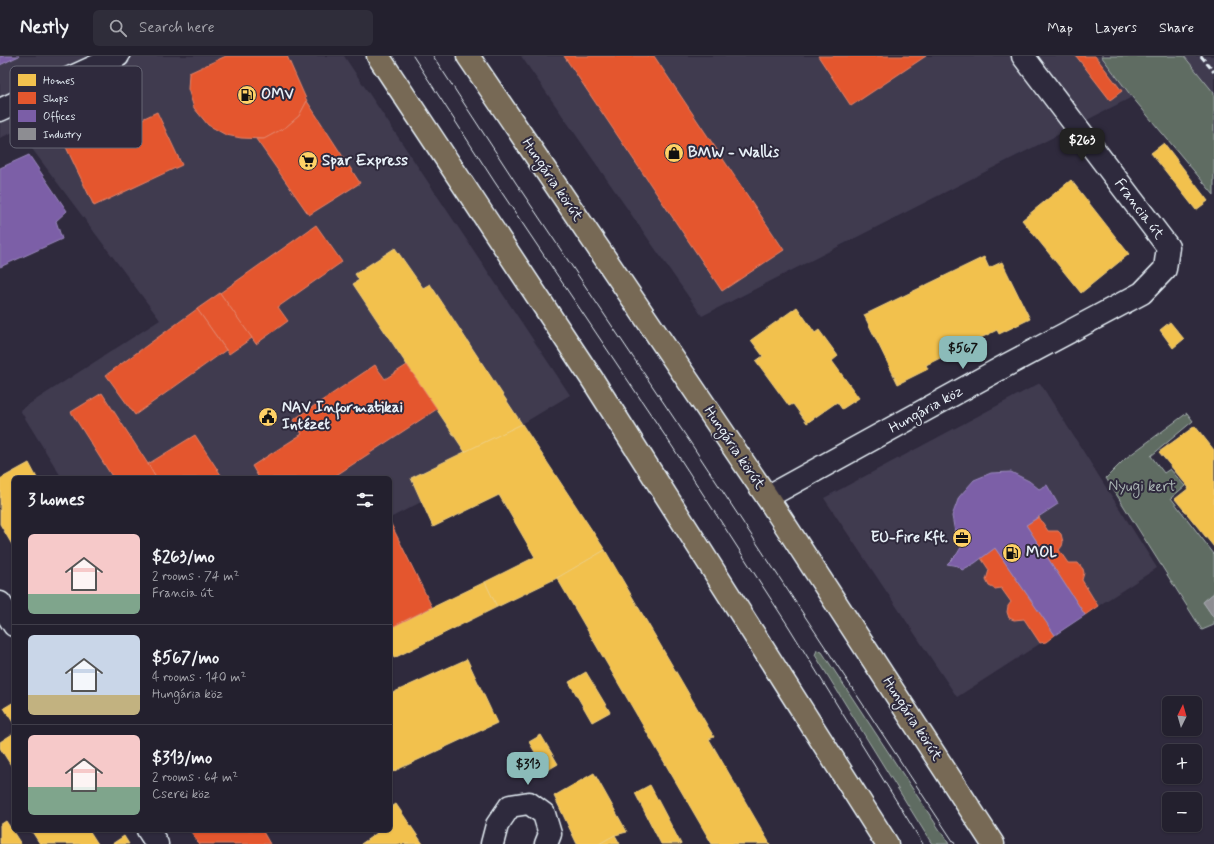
<!DOCTYPE html>
<meta charset="utf-8">
<style>
body{margin:0;font-family:Mynerve,sans-serif;background:#2f2d3a;color:#f1f3f6;height:100vh;display:flex;flex-direction:column;font-size:15px;white-space:nowrap}
*{box-sizing:border-box;margin:0}
p{font-size:13px;color:#a3a3aa}
.icon{flex:none;width:22px;height:22px;fill:none;stroke:currentColor;stroke-width:2;stroke-linecap:round;stroke-linejoin:round}
.map{position:relative;flex:1;overflow:hidden}
.side{position:absolute;left:12px;top:420px;width:380px;height:356px;display:flex;flex-direction:column;background:#23202e;border-radius:6px;box-shadow:0 1px 3px #0004,0 0 0 1px #403e4a}
.side>*{flex:none}
.needle{width:26px;rotate:5deg}
.controls{position:absolute;left:1162px;top:640px;display:grid;gap:8px}
.controls a{display:grid;place-items:center;width:40px;height:40px;border-radius:6px;background:#23202e;box-shadow:0 1px 3px #0004,0 0 0 1px #403e4a;font-size:20px}
.price{position:absolute;translate:-50% -34px;padding:0 9px;border-radius:8px;background:#8bbbb9;color:#111;font-size:13px;line-height:26px;filter:drop-shadow(0 1px 2px #0008)}
.price::after{content:'';position:absolute;left:50%;top:24px;width:12px;height:9px;margin-left:-6px;background:inherit;clip-path:polygon(0 0,100% 0,50% 100%)}
.price.current{background:#222;color:#fff}
ul{padding:0;list-style:none}
li{display:flex;align-items:center;gap:12px;height:100px;padding:0 16px}
li+li{border-top:1px solid #403e4a}
li span{display:grid;place-items:center;flex:none;width:112px;height:80px;border-radius:6px;color:#555}
li>.icon{margin-inline-start:auto}
span .icon{width:48px;height:48px;fill:#fffc;stroke-width:1}
li b{font-size:17px}
h2{display:flex;justify-content:space-between;align-items:center;height:48px;padding:0 16px;font-size:17px}
header{display:flex;align-items:center;gap:24px;box-sizing:border-box;height:56px;padding:0 20px;background:#23202e;border-bottom:1px solid #403e4a}
header strong{font-size:19px}
nav{display:flex;gap:22px;margin-inline-start:auto;font-size:14px}
.search{width:280px;height:36px;background:#2f2d3a;display:flex;align-items:center;gap:10px;box-sizing:border-box;padding:0 14px;border-radius:6px;color:#a3a3aa;font-size:15px}
.map>svg:first-child{display:block}
.built{fill:#403b50}
.green{fill:#5f6c62;stroke:#a4aead}
.homes{fill:#f2c14e;stroke:#efcf81}
.shops{fill:#e4572e;stroke:#e5856b}
.offices{fill:#7b5ea7;stroke:#9c8abf}
.industry{fill:#8d8d92;stroke:#a8abb1}
.lines{fill:none;stroke-linecap:round;stroke-linejoin:round}
.minor-casing{stroke:#e8f1f8;stroke-width:25}
.major-casing{stroke:#e8f1f8;stroke-width:25}
.minor{stroke:#2f2a3d;stroke-width:22}
.major{stroke:#776954;stroke-width:22}
.tram{stroke:#e8f1f8;stroke-width:1}
.rail{stroke:#e8f1f8;stroke-width:3;stroke-dasharray:6 3;stroke-linecap:butt}
.labels{text-anchor:middle;dominant-baseline:central;stroke-width:4;stroke-linejoin:round;paint-order:stroke}
.poi-label{font-size:15px;font-weight:bold;fill:#e8f1f8;stroke:#2f2a3d;text-anchor:start}
.street-label{font-size:15px;fill:#e8f1f8;stroke:#2f2a3d}
.park-label{font-size:15px;fill:#aab5b4;stroke:#2f2a3d}
.key{fill:#2f2a3d;stroke:#666675;stroke-width:1}
.key-label{font-size:11px;fill:#e8f1f8}
</style>
<header>
<strong>Nestly</strong>
<div class="search"><svg class="icon" aria-label="search" viewBox="0 0 24 24"><circle cx="10" cy="10" r="6"/><path d="M15 15l6 6"/></svg>Search here</div>
<nav><a>Map</a><a>Layers</a><a>Share</a></nav>
</header>
<div class="map">
<svg width="1214" height="788" viewBox="0 0 1214 788">
<rect width="100%" height="100%" fill="#2f2a3d"/>
<filter id="ink" filterUnits="userSpaceOnUse"><feTurbulence type="fractalNoise" baseFrequency=".025" numOctaves="2"/><feDisplacementMap in="SourceGraphic" scale="8" xChannelSelector="R" yChannelSelector="G"/><feConvolveMatrix kernelMatrix="1 2 1 2 8 2 1 2 1" color-interpolation-filters="sRGB"/></filter>
<g filter="url(#ink)">
<g class="built">
<path d="M0 0H344L570 339 522 368 411 422 421 446 390 462V422H62L20 354 160 264 18 74 0 82Z"/>
<path d="M521 0H1100L1132 41 702 260Z"/>
<path d="M1184 0H1214V37Z"/>
<path d="M1040 327 1157 512 957 641 824 442Z"/>
</g>
<g class="green">
<path d="M1101 0H1184L1214 37V139L1132 41Z"/>
<path d="M1187 357 1193 365 1151 400 1164 417 1170 413 1185 430 1171 442 1214 498V537L1203 546 1214 562V569L1202 574 1106 422 1126 402Z"/>
<path d="M817 594 822 596 949 788H932L815 599Z"/>
</g>
<g class="homes">
<path d="M1164 87 1208 145 1196 154 1151 97Z"/>
<path d="M1071 124 1129 198 1081 237 1022 164Z"/>
<path d="M395 192 423 232 430 228 522 368 465 396 353 228 359 224 355 218Z"/>
<path d="M984 201 989 212 1002 206 1030 263 999 278 997 274 926 309 928 313 898 328 864 259Z"/>
<path d="M797 251 815 277 819 274 838 300 832 305 859 342 842 353 837 346 807 367 793 348 789 350 756 305 763 300 751 284Z"/>
<path d="M1170 266 1184 283 1173 292 1160 274Z"/>
<path d="M522 368 605 494 557 522 497 551 485 526 535 501 499 439 433 471 411 422Z"/>
<path d="M1195 370 1214 394V491L1175 443 1189 432 1159 396Z"/>
<path d="M29 407 37 422H14V492L0 468V423Z"/>
<path d="M605 494 714 681 709 683 770 788H712L557 522Z"/>
<path d="M485 526 497 551 394 602 390 594V572Z"/>
<path d="M467 603 497 667 390 717V638Z"/>
<path d="M586 616 610 656 592 666 569 626Z"/>
<path d="M14 646V668L4 652Z"/>
<path d="M14 677V714L0 692V686Z"/>
<path d="M541 679 558 708 546 715 529 686Z"/>
<path d="M594 717 627 776 615 779 599 788H577L554 740Z"/>
<path d="M650 729 681 788H661L635 737Z"/>
<path d="M396 748 423 788H361L377 777 375 774H390V752Z"/>
<path d="M6 765 21 788H0V769Z"/>
<path d="M31 774H89L98 788H40Z"/>
<path d="M615 779 620 788H599Z"/>
<path d="M124 780 129 788H112Z"/>
</g>
<g class="shops">
<path d="M226 0H287L307 45 299 60 286 71 264 83 241 82 226 79 208 69 194 52 188 33 189 17Z"/>
<path d="M564 0H654L784 194 722 235Z"/>
<path d="M818 0H926L851 50Z"/>
<path d="M1076 0H1095L1122 35 1110 44Z"/>
<path d="M307 45 360 127 309 159 256 83H264L286 71 299 60Z"/>
<path d="M157 56 182 109 94 150 65 89 100 73 104 81Z"/>
<path d="M316 169 342 206 278 251 288 265 256 288 220 237Z"/>
<path d="M220 237 252 282 229 298 197 253Z"/>
<path d="M197 253 226 294 135 359 106 319Z"/>
<path d="M375 309 385 323 407 309 437 353 332 422H259L252 410 302 378 293 364Z"/>
<path d="M102 337 148 408 156 422H113L71 356Z"/>
<path d="M195 379 223 422H156L148 408Z"/>
<path d="M1039 461 1048 475H1058L1061 478 1063 486 1062 490 1059 494 1068 507H1078L1083 513 1084 517 1082 524 1098 550 1085 559 1026 469Z"/>
<path d="M390 466 432 551 390 572Z"/>
<path d="M995 492 1055 579 1046 586 1040 587 1024 563 1014 564 1009 562 1007 556 1008 550 1011 546 1001 532 995 533 989 530 986 524 989 514 981 502Z"/>
<path d="M190 774H262L270 788H199Z"/>
</g>
<g class="offices">
<path d="M0 0H19L0 9Z"/>
<path d="M29 99 67 155 56 165 62 183 0 211V112Z"/>
<path d="M1011 416 1029 425 1039 433 1047 429 1058 448 1026 469 1085 559 1055 579 995 492 975 507 962 514 958 510 947 508 957 498 963 488 956 482 952 460 959 441 974 424 991 417Z"/>
</g>
<path class="industry" d="M1214 537V562L1203 546Z"/>
<g class="lines">
<defs>
<g id="minor">
<path d="M0 54 118 0"/>
<path d="M767 441 1005 310 1142 237 1165 213 1168 191 1023 0"/>
<path d="M0 547 14 569"/>
<path d="M148 774 157 788"/>
<path d="M492 788 497 769 510 750 529 747 544 758 550 778 546 788"/>
</g>
<g id="major">
<path d="M378 0 592 323 887 788"/>
<path d="M468 0 767 441 993 788"/>
</g>
</defs>
<use href="#minor" class="minor-casing"/>
<use href="#major" class="major-casing"/>
<use href="#minor" class="minor"/>
<use href="#major" class="major"/>
<g class="tram">
<path d="M413 0 494 125 670 387 789 571 923 788"/>
<path d="M433 0 516 127 690 386 955 788"/>
</g>
<path class="rail" d="M1201 0 1214 16"/>
</g>
</g>
<defs>
<symbol id="fuel-disc" viewBox="-11 -11 22 22"><circle r="9.5" fill="#ffd166" stroke="#2f2a3d"/><path d="M-5.5-6h7V0h2V4h1.3V-2.5L3-4.5l.8-.8L6-3V5H2.5V1h-1V6h-7ZM-4.2-4.7v3.2H.2V-4.7Z" fill="#111"/></symbol>
<symbol id="shop-disc" viewBox="-11 -11 22 22"><circle r="9.5" fill="#ffd166" stroke="#2f2a3d"/><path d="M-5-2.5h2.3a2.7 3.5 0 0 1 5.4 0H5L5.5 6h-11ZM-1.5-2.5h3a1.5 2.3 0 0 0-3 0Z" fill="#111"/></symbol>
<symbol id="supermarket-disc" viewBox="-11 -11 22 22"><circle r="9.5" fill="#ffd166" stroke="#2f2a3d"/><path d="M-6-5.5h2.5l.6 2H6L4.5 2H-2.5L-4.4-4H-6ZM-1.5 3.2a1.3 1.3 0 1 0 .1 0ZM3 3.2a1.3 1.3 0 1 0 .1 0Z" fill="#111"/></symbol>
<symbol id="civic-disc" viewBox="-11 -11 22 22"><circle r="9.5" fill="#ffd166" stroke="#2f2a3d"/><path d="M-.6-6.5H3V-4.5H.6V-3L4-1V1h2V6H-6V1h2V-1L-.6-3ZM-1.2 2.5V6h2.4V2.5Z" fill="#111"/></symbol>
<symbol id="office-disc" viewBox="-11 -11 22 22"><circle r="9.5" fill="#ffd166" stroke="#2f2a3d"/><path d="M-6-3h4V-5.5h4V-3h4V5H-6ZM-1-4.5V-3h2v-1.5ZM-6 0V1H6V0Z" fill="#111"/></symbol>
</defs>
<g fill-rule="evenodd">
<use href="#fuel-disc" x="236" y="28" width="22" height="22"/>
<use href="#shop-disc" x="663" y="86" width="22" height="22"/>
<use href="#supermarket-disc" x="297" y="94" width="22" height="22"/>
<use href="#civic-disc" x="257" y="350" width="22" height="22"/>
<use href="#office-disc" x="951" y="471" width="22" height="22"/>
<use href="#fuel-disc" x="1001" y="486" width="22" height="22"/>
</g>
<g class="labels">
<g class="poi-label">
<text x="261" y="39">OMV</text>
<text x="688" y="97">BMW - Wallis</text>
<text x="322" y="105">Spar Express</text>
<text x="282" y="352">NAV Informatikai<tspan x="282" dy="17">Intézet</tspan></text>
<text x="948" y="482" text-anchor="end">EU-Fire Kft.</text>
<text x="1026" y="497">MOL</text>
</g>
<g class="street-label">
<text transform="translate(552 124) rotate(56)">Hungária körút</text>
<text transform="translate(1139 153) rotate(53)">Francia út</text>
<text transform="translate(926 354) rotate(-29)">Hungária köz</text>
<text transform="translate(734 392) rotate(56)">Hungária körút</text>
<text transform="translate(912 663) rotate(57)">Hungária körút</text>
</g>
<g class="park-label">
<text x="1142" y="431">Nyugi kert</text>
</g>
</g>
<rect x="10" y="10" width="132" height="82" rx="6" class="key"/>
<rect x="18" y="18" width="18" height="12" fill="#f2c14e"/>
<rect x="18" y="36" width="18" height="12" fill="#e4572e"/>
<rect x="18" y="54" width="18" height="12" fill="#7b5ea7"/>
<rect x="18" y="72" width="18" height="12" fill="#8d8d92"/>
<g class="key-label">
<text x="43" y="28">Homes</text>
<text x="43" y="46">Shops</text>
<text x="43" y="64">Offices</text>
<text x="43" y="82">Industry</text>
</g>
</svg>
<div class="controls">
<a><svg class="needle" viewBox="-14 -14 28 28"><path d="M0-13l5 13h-10z" fill="#e53935"/><path d="M0 13l5-13h-10z" fill="#a3a3aa"/></svg></a>
<a>+</a>
<a>−</a>
</div>
<b class="price current" style="left:1082px;top:106px">$263</b>
<b class="price" style="left:963px;top:314px">$567</b>
<b class="price" style="left:528px;top:730px">$313</b>
<section class="side">
<h2>3 homes<svg class="icon" aria-label="filters" viewBox="0 0 24 24"><path d="M4 7h16M4 17h16"/><circle cx="9" cy="7" r="2"/><circle cx="15" cy="17" r="2"/></svg></h2>
<ul>
<li><span style="background:linear-gradient(#f6c9c9 75%,#7fa58c 0)"><svg class="icon" aria-label="home" viewBox="0 0 24 24"><path d="M3 11l9-7 9 7M6 9v11h12V9"/></svg></span><div><b>$263/mo</b><p>2 rooms · 74 m²</p><p>Francia út</p></div></li>
<li><span style="background:linear-gradient(#c9d6e8 75%,#c2b280 0)"><svg class="icon" aria-label="home" viewBox="0 0 24 24"><path d="M3 11l9-7 9 7M6 9v11h12V9"/></svg></span><div><b>$567/mo</b><p>4 rooms · 140 m²</p><p>Hungária köz</p></div></li>
<li><span style="background:linear-gradient(#f6c9c9 65%,#7fa58c 0)"><svg class="icon" aria-label="home" viewBox="0 0 24 24"><path d="M3 11l9-7 9 7M6 9v11h12V9"/></svg></span><div><b>$313/mo</b><p>2 rooms · 64 m²</p><p>Cserei köz</p></div></li>
</ul>
</section>
</div>
